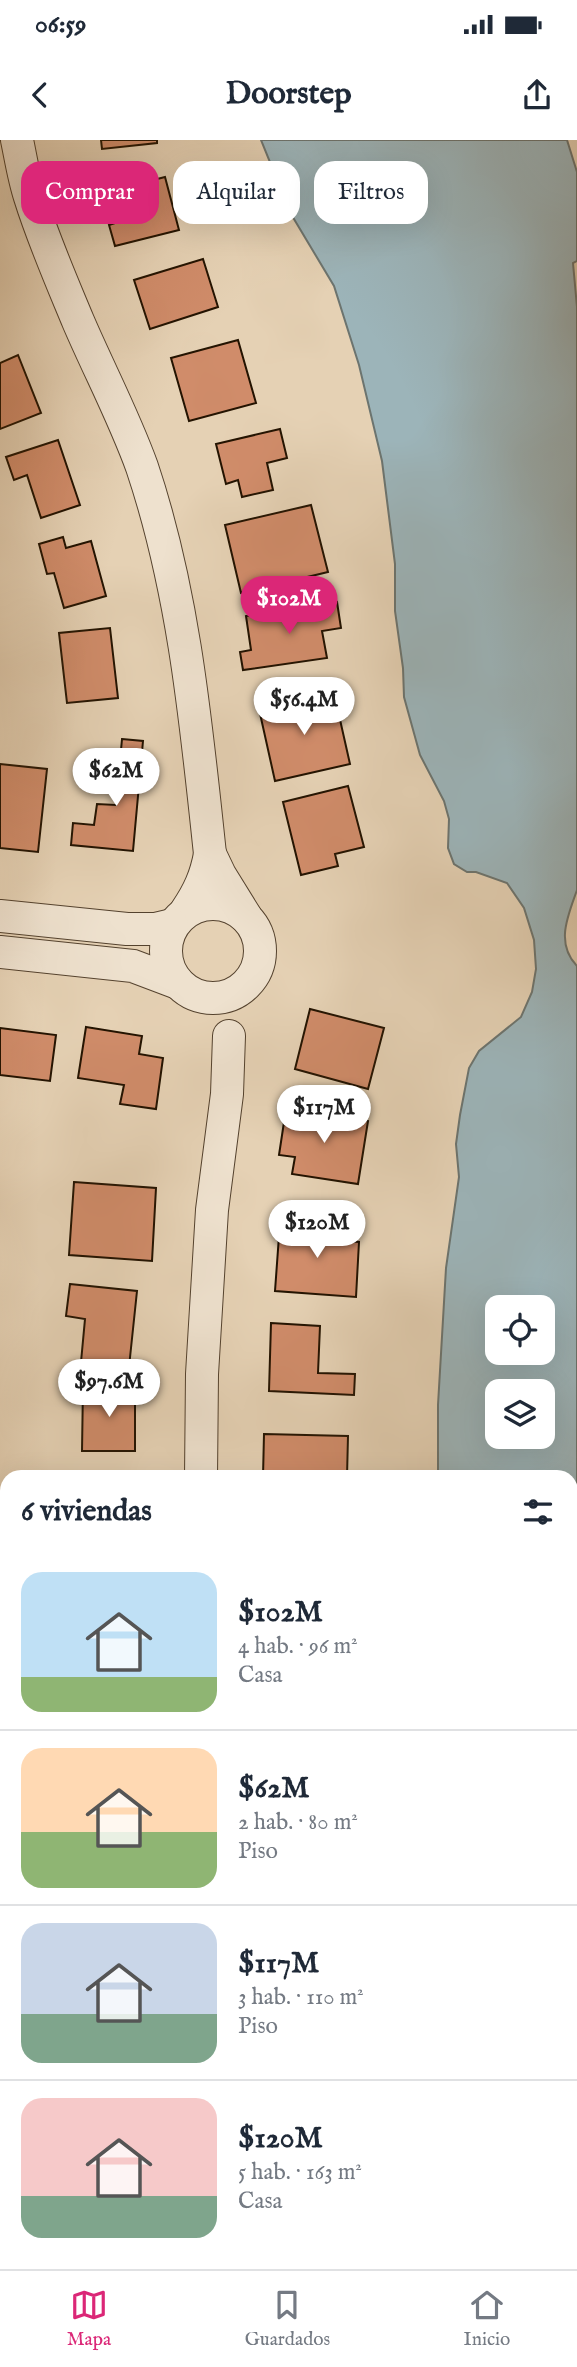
<!DOCTYPE html>
<html lang="es">
<meta charset="utf-8">
<style>
body{margin:0;font-family:"IM FELL English",serif;background:#f2f2f3;color:#1f2937;height:100vh;display:flex;flex-direction:column;font-size:26px;white-space:nowrap}
*{box-sizing:border-box;margin:0}
p{font-size:23px;color:#747a83}
.icon{flex:none;width:38px;height:38px;fill:none;stroke:currentColor;stroke-width:2;stroke-linecap:round;stroke-linejoin:round}
.map{position:relative;flex:1;overflow:hidden}
.side{position:absolute;left:0px;top:1330px;width:578px;height:800px;display:flex;flex-direction:column;background:#fff;border-radius:21px 21px 0 0;box-shadow:0 7px 28px #0002}
.side>*{flex:none}
.guide{position:absolute;left:21px;top:21px;width:536px;height:63px;display:flex;gap:14px}
.fabs{position:absolute;left:485px;top:1155px;display:grid;gap:14px}
.fabs a{display:grid;place-items:center;width:70px;height:70px;border-radius:14px;background:#fff;box-shadow:0 7px 28px #0002;font-size:35px}
.price{position:absolute;translate:-50% -60px;padding:0 16px;border-radius:24px;background:#fff;color:#222;font-size:23px;line-height:46px;filter:drop-shadow(0 2px 4px #0008)}
.price::after{content:'';position:absolute;left:50%;top:42px;width:21px;height:16px;margin-left:-10px;background:inherit;clip-path:polygon(0 0,100% 0,50% 100%)}
.price.on{background:#db2777;color:#fff}
ul{padding:0;list-style:none}
li{display:flex;align-items:center;gap:21px;height:175px;padding:0 21px}
li+li{border-top:2px solid #e0e1e3}
li span{display:grid;place-items:center;flex:none;width:196px;height:140px;border-radius:21px;color:#555}
li>.icon{margin-inline-start:auto}
span .icon{width:84px;height:84px;fill:#fffc;stroke-width:1}
li b{font-size:30px}
h2{display:flex;justify-content:space-between;align-items:center;height:84px;padding:0 21px;font-size:30px}
.tag{padding:0 24px;border-radius:21px;background:#fff;box-shadow:0 7px 28px #0002;font-size:24px;line-height:63px}
.tag.on{background:#db2777;color:#fff}
.status{display:flex;justify-content:space-between;align-items:center;height:49px;padding:0 35px;background:#fff;direction:ltr}
.status svg{height:19px;fill:currentColor}
header{display:flex;justify-content:space-between;align-items:center;height:91px;padding:0 21px;background:#fff;font-size:32px;font-weight:800}
.menu{display:flex;justify-content:space-around;align-items:center;height:98px;border-top:2px solid #e0e1e3;background:#fff;font-size:19px;color:#747a83}
.menu a{display:grid;justify-items:center;gap:4px}
.menu .on{color:#db2777}
.map>svg:first-child{display:block}
.water{fill:#9cb4b9;stroke:#6c746f;stroke-width:2;fill-rule:evenodd}
.building{fill:#d08c6a;stroke:#231301;stroke-width:2}
.lines{fill:none;stroke-linecap:round;stroke-linejoin:round}
.minor-casing{stroke:#54422e;stroke-width:34}
.minor{stroke:#eee1ce;stroke-width:32}
</style>
<div class="status"><b>06:59</b><svg viewBox="0 0 49 12"><path d="M0 12V9h3v3zM5 12V6h3v6zM10 12V3h3v9zM15 12V0h3v12zM26 1h20v11H26zM47 4h2v5h-2z"/></svg></div>
<header><svg class="icon" aria-label="back" viewBox="0 0 24 24"><path d="M15 5l-7 7 7 7"/></svg>Doorstep<svg class="icon" aria-label="share" viewBox="0 0 24 24"><path d="M12 15V3M7 8l5-5 5 5M5 13v7h14v-7"/></svg></header>
<div class="map">
<svg width="577" height="2129" viewBox="0 0 577 2129">
<rect width="100%" height="100%" fill="#e5d1b4"/>
<filter id="stains"><feTurbulence type="fractalNoise" baseFrequency=".00286" numOctaves="4"/><feColorMatrix values="0 0 0 0 .2 0 0 0 0 .09 0 0 0 0 .02 0 0 0 .5 -.17"/></filter>
<radialGradient id="worn" r=".72"><stop offset=".6" stop-color="#630" stop-opacity="0"/><stop offset="1" stop-color="#630" stop-opacity=".3"/></radialGradient>
<path class="water" d="M261 0H567L577 32V121L573 123 577 167V750C568 776 555 803 577 826V1758L570 1754V1337H438V1265L446 1128 459 1037 456 1004 460 975 469 928 479 911 521 877 532 852 536 829 534 800 524 768 507 743 476 732H467L454 724 448 708 449 679 444 661 420 615 404 557 403 528 395 471V424L382 321 359 225 334 146 291 74ZM497 1167H542V1213H497ZM497 1251H542V1297H497Z"/>
<g class="building">
<path d="M101 0H157V3L102 9Z"/>
<path d="M165 37 179 90 115 106 109 85 118 82 114 67 103 70 99 54Z"/>
<path d="M203 119 218 167 150 189 134 140Z"/>
<path d="M238 200 256 263 189 281 171 218Z"/>
<path d="M18 215 41 273 0 289V223Z"/>
<path d="M280 289 287 318 267 323 273 350 242 357 238 340 226 344 216 304Z"/>
<path d="M58 300 80 365 41 378 27 335 14 340 6 317Z"/>
<path d="M311 365 328 432 241 453 225 385Z"/>
<path d="M63 397 66 408 91 401 106 456 64 468 54 433 47 434 39 404Z"/>
<path d="M337 462 341 488 322 491 327 518 243 530 240 512 251 510 246 476Z"/>
<path d="M110 488 118 558 67 563 59 493Z"/>
<path d="M334 553 350 624 275 641 259 569Z"/>
<path d="M122 599 143 601 133 711 71 705 73 683 94 685 97 664 116 665Z"/>
<path d="M0 624 47 629 38 712 0 708Z"/>
<path d="M348 646 364 707 335 714 338 726 301 735 283 662Z"/>
<path d="M310 869 384 888 368 949 295 929Z"/>
<path d="M86 887 142 896 139 914 163 918 156 969 120 964 124 945 78 938Z"/>
<path d="M0 888 56 895 50 941 0 935Z"/>
<path d="M286 969 368 981 358 1044 292 1034 295 1017 279 1015Z"/>
<path d="M74 1042 156 1048 152 1121 69 1115Z"/>
<path d="M280 1082 348 1086 347 1101 359 1102 356 1157 275 1151Z"/>
<path d="M70 1144 137 1151 129 1227 81 1222 85 1179 66 1176Z"/>
<path d="M271 1183 320 1186 318 1233 355 1234 354 1255 269 1251Z"/>
<path d="M83 1246H135V1311H82Z"/>
<path d="M264 1294 348 1296 347 1337H263Z"/>
<path d="M577 1889V1974L570 1970V1899Z"/>
<path d="M7 1899V1968L0 1954V1903Z"/>
<path d="M570 2119 572 2120 567 2129H495L499 2123H570Z"/>
<path d="M110 2123H151L144 2129H115Z"/>
<path d="M188 2123H246L253 2129H183Z"/>
</g>
<g class="lines">
<defs>
<g id="minor">
<path d="M17 0C21 19 24 39 30 57 43 99 61 140 78 181 99 230 124 277 142 327 184 452 196 583 210 714"/>
<circle cx="213" cy="811" r="47"/>
<path d="M186 771C199 752 206 736 210 714L220 735 246 777"/>
<path d="M0 776 127 789H155L172 785"/>
<path d="M0 812 133 826 178 843"/>
<path d="M201 1337 202 1234 212 1070 227 954 229 896"/>
<path d="M0 1736 7 1733"/>
<path d="M570 2042 577 2046"/>
<path d="M0 2096 7 2105"/>
<path d="M21 2123 27 2129"/>
</g>
</defs>
<use href="#minor" class="minor-casing"/>
<use href="#minor" class="minor"/>
</g>
<rect width="100%" height="100%" filter="url(#stains)"/>
<rect width="100%" height="100%" fill="url(#worn)"/>
</svg>
<div class="fabs">
<a><svg class="icon" aria-label="locate" viewBox="0 0 24 24"><circle cx="12" cy="12" r="6"/><path d="M12 2v4M12 18v4M2 12h4M18 12h4"/></svg></a>
<a><svg class="icon" aria-label="layers" viewBox="0 0 24 24"><path d="M12 4l9 5-9 5-9-5zM3 14l9 5 9-5"/></svg></a>
</div>
<b class="price on" style="left:289px;top:496px">$102M</b>
<b class="price" style="left:304px;top:597px">$56.4M</b>
<b class="price" style="left:116px;top:668px">$62M</b>
<b class="price" style="left:324px;top:1005px">$117M</b>
<b class="price" style="left:317px;top:1120px">$120M</b>
<b class="price" style="left:109px;top:1279px">$97.6M</b>
<div class="guide">
<a class="tag on">Comprar</a>
<a class="tag">Alquilar</a>
<a class="tag">Filtros</a>
</div>
<section class="side">
<h2>6 viviendas<svg class="icon" aria-label="filters" viewBox="0 0 24 24"><path d="M4 7h16M4 17h16"/><circle cx="9" cy="7" r="2"/><circle cx="15" cy="17" r="2"/></svg></h2>
<ul>
<li><span style="background:linear-gradient(#bfe0f5 75%,#8fb573 0)"><svg class="icon" aria-label="home" viewBox="0 0 24 24"><path d="M3 11l9-7 9 7M6 9v11h12V9"/></svg></span><div><b>$102M</b><p>4 hab. · 96 m²</p><p>Casa</p></div></li>
<li><span style="background:linear-gradient(#ffd9b3 60%,#8fb573 0)"><svg class="icon" aria-label="home" viewBox="0 0 24 24"><path d="M3 11l9-7 9 7M6 9v11h12V9"/></svg></span><div><b>$62M</b><p>2 hab. · 80 m²</p><p>Piso</p></div></li>
<li><span style="background:linear-gradient(#c9d6e8 65%,#7fa58c 0)"><svg class="icon" aria-label="home" viewBox="0 0 24 24"><path d="M3 11l9-7 9 7M6 9v11h12V9"/></svg></span><div><b>$117M</b><p>3 hab. · 110 m²</p><p>Piso</p></div></li>
<li><span style="background:linear-gradient(#f6c9c9 70%,#7fa58c 0)"><svg class="icon" aria-label="home" viewBox="0 0 24 24"><path d="M3 11l9-7 9 7M6 9v11h12V9"/></svg></span><div><b>$120M</b><p>5 hab. · 163 m²</p><p>Casa</p></div></li>
</ul>
</section>
</div>
<nav class="menu">
<a class="on"><svg class="icon" aria-label="map" viewBox="0 0 24 24"><path d="M3 6l6-2 6 2 6-2v14l-6 2-6-2-6 2zM9 4v14M15 6v14"/></svg>Mapa</a>
<a><svg class="icon" aria-label="saved" viewBox="0 0 24 24"><path d="M7 4h10v16l-5-4-5 4z"/></svg>Guardados</a>
<a><svg class="icon" aria-label="home" viewBox="0 0 24 24"><path d="M3 11l9-7 9 7M6 9v11h12V9"/></svg>Inicio</a>
</nav>
